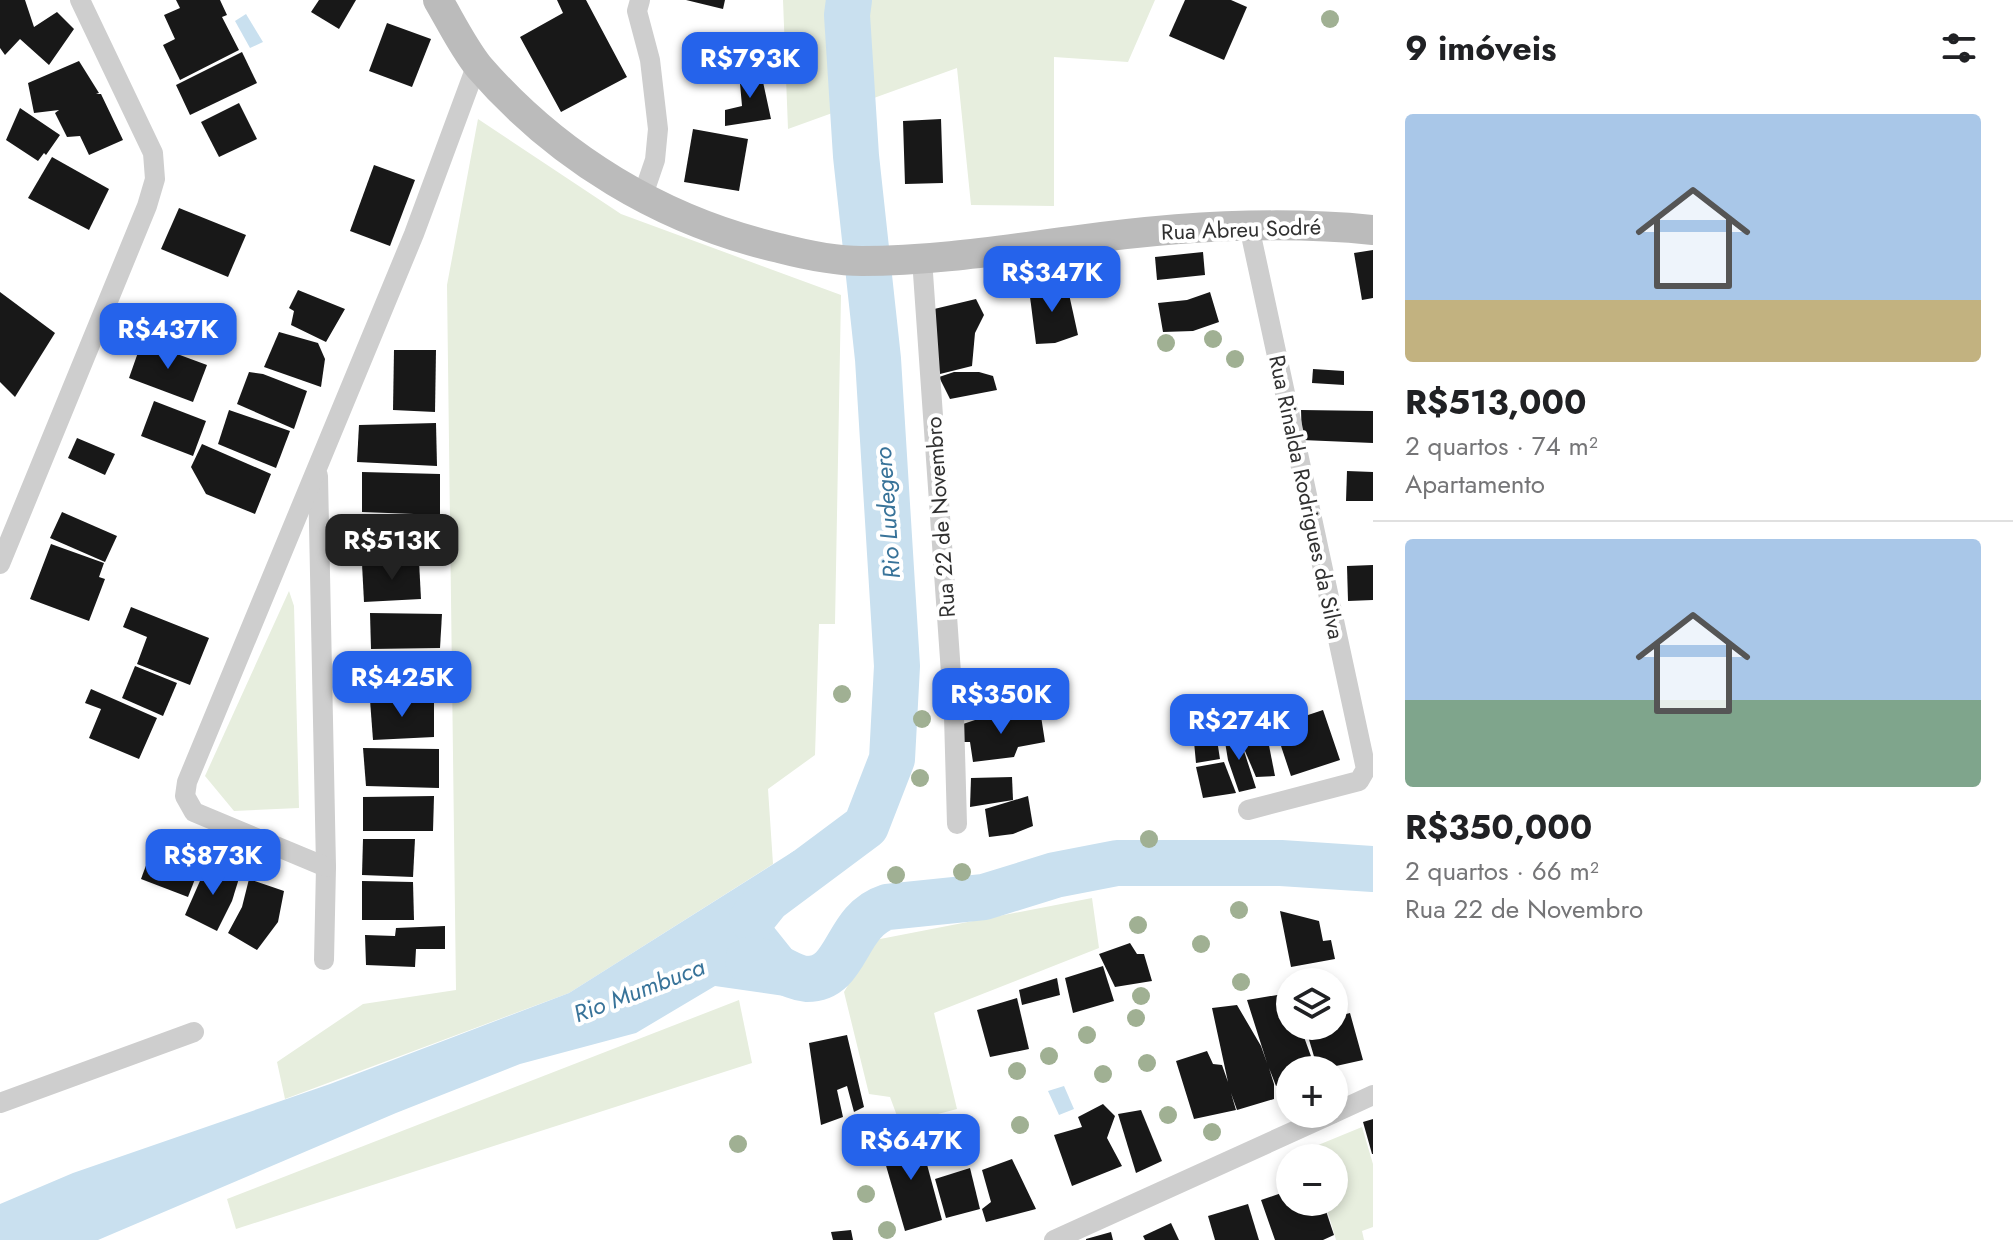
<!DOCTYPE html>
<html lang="pt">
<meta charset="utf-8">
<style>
body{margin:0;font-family:Jost,sans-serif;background:#f6f6f6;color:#202124;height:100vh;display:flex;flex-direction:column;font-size:30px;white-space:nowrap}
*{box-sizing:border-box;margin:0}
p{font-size:26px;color:#757577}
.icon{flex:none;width:44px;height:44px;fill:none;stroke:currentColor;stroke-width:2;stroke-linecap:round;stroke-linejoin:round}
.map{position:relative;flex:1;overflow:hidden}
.sheet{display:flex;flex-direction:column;background:#fff;width:640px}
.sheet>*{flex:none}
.fabs{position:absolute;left:1276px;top:968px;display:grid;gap:16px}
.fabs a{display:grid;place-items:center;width:72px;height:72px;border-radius:50%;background:#fff;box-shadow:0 4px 12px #0003;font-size:40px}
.price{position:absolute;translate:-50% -68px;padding:0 18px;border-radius:16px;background:#2563eb;color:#fff;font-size:26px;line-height:52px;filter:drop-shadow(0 2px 4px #0008)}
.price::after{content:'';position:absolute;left:50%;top:48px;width:24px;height:18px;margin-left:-12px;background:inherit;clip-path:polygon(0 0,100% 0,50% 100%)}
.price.selected{background:#222;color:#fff}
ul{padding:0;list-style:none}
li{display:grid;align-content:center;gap:16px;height:424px;padding:0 32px}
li+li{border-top:2px solid #e0e0e0}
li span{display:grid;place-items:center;height:248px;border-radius:8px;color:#555}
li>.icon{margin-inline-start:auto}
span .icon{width:144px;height:144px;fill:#fffc;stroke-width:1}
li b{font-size:34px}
h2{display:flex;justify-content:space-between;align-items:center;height:96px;padding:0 32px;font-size:34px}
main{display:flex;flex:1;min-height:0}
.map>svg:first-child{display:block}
.green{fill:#e7eede}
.water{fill:#c9e0ef}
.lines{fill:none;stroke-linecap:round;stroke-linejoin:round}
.river{stroke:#c9e0ef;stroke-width:46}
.building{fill:#181818}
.street{stroke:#cecece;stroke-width:20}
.secondary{stroke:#bbb;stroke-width:30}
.tree{fill:#a0b093}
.labels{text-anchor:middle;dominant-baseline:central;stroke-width:8;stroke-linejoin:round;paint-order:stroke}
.street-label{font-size:22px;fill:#313131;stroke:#fff}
.water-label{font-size:24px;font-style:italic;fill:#387399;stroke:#fff}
</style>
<main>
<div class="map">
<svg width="1373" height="1240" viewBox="0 0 1373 1240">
<rect width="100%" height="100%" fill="#fff"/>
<g class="green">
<path d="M783 0H1155L1128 62 1054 57V206L971 205 957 68 788 129Z"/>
<path d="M478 119 621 214 841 295 835 624H819L815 755 768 789 773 864 569 993 285 1099 277 1062 363 1004 456 990 447 285Z"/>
<path d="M289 591 294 606 299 808 234 811 205 776Z"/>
<path d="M1092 898 1099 948 934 1013 957 1109 900 1124 890 1097 869 1094 844 992 875 940Z"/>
<path d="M739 1000 752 1063 236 1229 227 1199Z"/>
<path d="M1362 1127 1373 1164V1227L1362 1231 1364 1240H1336L1325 1202H1334V1158H1307L1306 1150Z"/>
</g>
<g class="water">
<path d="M246 14 263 42 250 48 235 21Z"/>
<path d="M794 851 800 888 773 926 801 961 812 1000 715 986 636 1033 520 1064 396 1113 98 1240H0V1204L73 1173 330 1084 569 993Z"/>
<path d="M1064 1086 1074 1109 1059 1115 1048 1091Z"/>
</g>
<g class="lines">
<g class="river">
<path d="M752 919 768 899 866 826 892 759 897 666 878 359 856 156 847 15 849 0"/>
<path d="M748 960C754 961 761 961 766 963 780 967 792 978 807 979 849 979 844 921 887 907L984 897 1055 875 1117 863H1281L1373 869"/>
</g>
</g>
<g class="building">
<path d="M0 0H25L34 27 57 12 74 29 49 65 20 39 5 55 0 48Z"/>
<path d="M176 0H220L227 15 222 17 239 50 180 80 163 45 175 39 164 15 180 8Z"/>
<path d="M319 0H356L339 29 311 12Z"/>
<path d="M557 0H586L627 77 561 112 520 37 563 13Z"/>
<path d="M686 0H725L723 9Z"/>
<path d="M1185 0H1231L1247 7 1224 60 1169 36Z"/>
<path d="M387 23 431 39 412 87 369 71Z"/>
<path d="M242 52 257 83 190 115 176 85Z"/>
<path d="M79 61 99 93 96 94H101L123 140 89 155 80 136 67 137 55 113 59 110 34 113 28 83Z"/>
<path d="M760 68 771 119 725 126V110L742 106 739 72Z"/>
<path d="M239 103 257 139 219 157 201 122Z"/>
<path d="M20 108 60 135 46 155 44 153 38 161 6 140Z"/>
<path d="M941 119 943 183 905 184 903 121Z"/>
<path d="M693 129 748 139 739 191 684 182Z"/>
<path d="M52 157 109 189 89 230 28 198Z"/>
<path d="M374 165 415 180 390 246 350 231Z"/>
<path d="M179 208 246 235 228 277 161 249Z"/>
<path d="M1373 250V298L1362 300 1354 253Z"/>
<path d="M1203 252 1205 275 1157 280 1155 257Z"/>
<path d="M1046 285H1067L1078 335 1055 343 1036 344 1029 289Z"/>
<path d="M298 290 345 309 326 342 291 325 294 311 289 308Z"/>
<path d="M0 292 55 333 15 397 0 382Z"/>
<path d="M1210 292 1219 322 1193 331 1163 332 1158 303 1187 300Z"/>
<path d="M976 299 984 315 975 333 972 366 940 374 935 356 930 310Z"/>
<path d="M279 332 318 343 325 359 321 387 264 367Z"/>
<path d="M142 341 207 365 193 402 129 378Z"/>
<path d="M394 350H436L435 412 393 410Z"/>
<path d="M1313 369 1344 371V385L1312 383Z"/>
<path d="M249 372 263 374 307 391 294 429 237 404Z"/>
<path d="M954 372H979L993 376 997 390 950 399 939 377Z"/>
<path d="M154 401 206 421 193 456 141 436Z"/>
<path d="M229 410 290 431 276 468 218 444Z"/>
<path d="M1301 410 1373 411V443L1302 440Z"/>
<path d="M436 423 437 466 357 462 359 425Z"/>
<path d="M77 438 115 454 105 475 68 458Z"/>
<path d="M202 444 271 474 255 514 206 494 191 467Z"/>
<path d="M1347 471 1373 472V501H1346Z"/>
<path d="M362 472 440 474V515L362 512Z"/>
<path d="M62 512 117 536 105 562 50 538Z"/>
<path d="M361 521 404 527 405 555 362 558Z"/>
<path d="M51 544 104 563 99 577 105 579 89 621 30 599Z"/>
<path d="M419 561 421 599 364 602 362 564Z"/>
<path d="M1373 565V600L1348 601 1347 566Z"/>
<path d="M131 607 209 638 190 685 137 664 147 637 123 627Z"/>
<path d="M370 613 442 614 440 648 371 649Z"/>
<path d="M371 657H436V693L372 694Z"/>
<path d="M135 666 177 683 163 716 122 698Z"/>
<path d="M91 689 157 718 139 759 89 738 101 709 85 703Z"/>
<path d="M370 700H434V737L373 740Z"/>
<path d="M1323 710 1340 760 1291 776 1281 746 1303 739 1296 719Z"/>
<path d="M1007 715 1041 716 1045 742 1018 747 1014 757 973 762 970 742H958L957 726 981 718Z"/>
<path d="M1266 730 1275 776 1256 777 1245 751 1244 735Z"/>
<path d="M1242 731 1244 751 1256 788 1239 792 1228 760 1224 736Z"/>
<path d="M1217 740 1220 759 1196 763 1194 742Z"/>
<path d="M363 748 439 749V788L366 786Z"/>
<path d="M1224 762 1236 793 1203 798 1196 767Z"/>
<path d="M1012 777 1013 800 970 807 971 778Z"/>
<path d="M434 796 433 831H363V797Z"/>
<path d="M1028 796 1033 826 1013 834 989 837 985 809Z"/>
<path d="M156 838 204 856 188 897 141 879Z"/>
<path d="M363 839H415L413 877 362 875Z"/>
<path d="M207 865 240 875 232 901 217 931 185 915Z"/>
<path d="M249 879 284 891 278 922 257 950 228 933 242 907Z"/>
<path d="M362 881 413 882 414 920H362Z"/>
<path d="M1280 911 1319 921 1323 941 1331 940 1335 959 1291 967Z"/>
<path d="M445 926V949H416L415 967 366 965 365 935 395 936 396 928Z"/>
<path d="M1130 943 1137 954H1144L1152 981 1115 987 1099 954Z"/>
<path d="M1103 966 1114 1001 1073 1013 1065 978Z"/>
<path d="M1057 978 1060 995 1022 1005 1019 990Z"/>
<path d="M1289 993 1290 1026H1300L1316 1070H1290V1082L1276 1086 1269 1068 1274 1084V1099L1237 1110 1231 1093 1236 1110 1194 1119 1176 1061 1207 1051 1213 1064 1222 1065 1228 1082 1212 1008 1237 1005 1261 1046 1267 1063 1247 1000Z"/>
<path d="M1017 998 1029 1049 990 1057 977 1010Z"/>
<path d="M1350 1013 1363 1060 1318 1070 1305 1026H1334V1017Z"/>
<path d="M847 1035 864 1107 854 1112 847 1086 837 1090 843 1117 821 1125 809 1043Z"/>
<path d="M1103 1104 1115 1116 1107 1138 1122 1166 1072 1186 1054 1135 1082 1127 1078 1117Z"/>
<path d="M1141 1110 1162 1161 1136 1173 1118 1114Z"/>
<path d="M1373 1119V1154H1372L1363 1122Z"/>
<path d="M919 1135 942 1220 905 1231 880 1145Z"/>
<path d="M1012 1159 1036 1209 986 1222 982 1209 991 1202 982 1170Z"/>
<path d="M970 1168 980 1209 946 1218 935 1179Z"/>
<path d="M1290 1190V1202H1323L1334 1235 1323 1240H1275L1261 1200Z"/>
<path d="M1248 1204 1259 1240H1215L1208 1216Z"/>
<path d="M1171 1223 1179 1240H1145L1143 1236Z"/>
<path d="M851 1230 853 1240H833L831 1232Z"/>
<path d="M1111 1232 1113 1240H1086V1239Z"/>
</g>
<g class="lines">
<g class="street">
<path d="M640 0 637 11 650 60 658 129 655 160 642 198"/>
<path d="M922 259 954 716 957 824"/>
<path d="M318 476 326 867 324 960"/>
<path d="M0 564 147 206 155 179 153 153 80 0"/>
<path d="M1248 810 1359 781 1366 769 1249 226"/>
<path d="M326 867 194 812 185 796 187 782 414 234 477 64"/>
<path d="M0 1103 194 1032"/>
<path d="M1334 1113 1373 1095"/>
<path d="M1054 1240 1332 1114"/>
</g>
<path class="secondary" d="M438 0C451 22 463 47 479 67 557 157 662 221 779 248 806 255 834 261 862 261 933 261 1002 250 1072 241 1171 227 1274 220 1373 230"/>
</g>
<g class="tree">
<circle cx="1330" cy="19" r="9"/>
<circle cx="1213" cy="339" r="9"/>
<circle cx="1166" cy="343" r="9"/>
<circle cx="1235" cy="359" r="9"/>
<circle cx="842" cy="694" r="9"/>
<circle cx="922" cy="719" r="9"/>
<circle cx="920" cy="778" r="9"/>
<circle cx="1149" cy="839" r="9"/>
<circle cx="962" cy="872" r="9"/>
<circle cx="896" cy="875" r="9"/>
<circle cx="1239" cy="910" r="9"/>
<circle cx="1138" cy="925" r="9"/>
<circle cx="1201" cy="944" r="9"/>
<circle cx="1241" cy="982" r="9"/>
<circle cx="1141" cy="996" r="9"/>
<circle cx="1136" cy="1018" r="9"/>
<circle cx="1087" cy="1035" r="9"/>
<circle cx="1049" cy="1056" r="9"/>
<circle cx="1147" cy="1063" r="9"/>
<circle cx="1017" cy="1071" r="9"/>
<circle cx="1103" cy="1074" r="9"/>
<circle cx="1168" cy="1115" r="9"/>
<circle cx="1020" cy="1125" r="9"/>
<circle cx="854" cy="1127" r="9"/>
<circle cx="1212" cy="1132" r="9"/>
<circle cx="943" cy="1135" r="9"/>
<circle cx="738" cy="1144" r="9"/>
<circle cx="866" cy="1194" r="9"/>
<circle cx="887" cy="1230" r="9"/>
</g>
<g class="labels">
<g class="street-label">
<text transform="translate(1241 229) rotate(-2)">Rua Abreu Sodré</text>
<text transform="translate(1307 497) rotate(78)">Rua Rinalda Rodrigues da Silva</text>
<text transform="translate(940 517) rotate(-94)">Rua 22 de Novembro</text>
</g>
<g class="water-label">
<text transform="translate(887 513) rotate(-94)">Rio Ludegero</text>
<text transform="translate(639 990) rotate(-21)">Rio Mumbuca</text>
</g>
</g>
</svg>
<div class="fabs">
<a><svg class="icon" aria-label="layers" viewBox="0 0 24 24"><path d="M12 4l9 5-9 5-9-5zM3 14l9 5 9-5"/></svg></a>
<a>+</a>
<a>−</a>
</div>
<b class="price" style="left:750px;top:100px">R$793K</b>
<b class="price" style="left:1052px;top:314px">R$347K</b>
<b class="price" style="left:168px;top:371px">R$437K</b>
<b class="price selected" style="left:392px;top:582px">R$513K</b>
<b class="price" style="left:402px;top:719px">R$425K</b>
<b class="price" style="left:1001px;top:736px">R$350K</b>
<b class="price" style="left:1239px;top:762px">R$274K</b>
<b class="price" style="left:213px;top:897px">R$873K</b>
<b class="price" style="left:911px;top:1182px">R$647K</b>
</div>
<section class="sheet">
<h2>9 imóveis<svg class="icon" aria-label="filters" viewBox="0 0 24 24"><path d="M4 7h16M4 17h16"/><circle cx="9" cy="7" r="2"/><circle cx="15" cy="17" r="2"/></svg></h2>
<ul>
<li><span style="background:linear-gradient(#a9c7e8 75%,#c2b280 0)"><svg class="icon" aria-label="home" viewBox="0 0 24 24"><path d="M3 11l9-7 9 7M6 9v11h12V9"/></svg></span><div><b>R$513,000</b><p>2 quartos · 74 m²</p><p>Apartamento</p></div></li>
<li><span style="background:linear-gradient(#a9c7e8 65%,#7fa58c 0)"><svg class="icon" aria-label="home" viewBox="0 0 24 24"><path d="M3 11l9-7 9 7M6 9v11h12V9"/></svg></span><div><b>R$350,000</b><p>2 quartos · 66 m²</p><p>Rua 22 de Novembro</p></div></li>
</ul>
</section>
</main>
